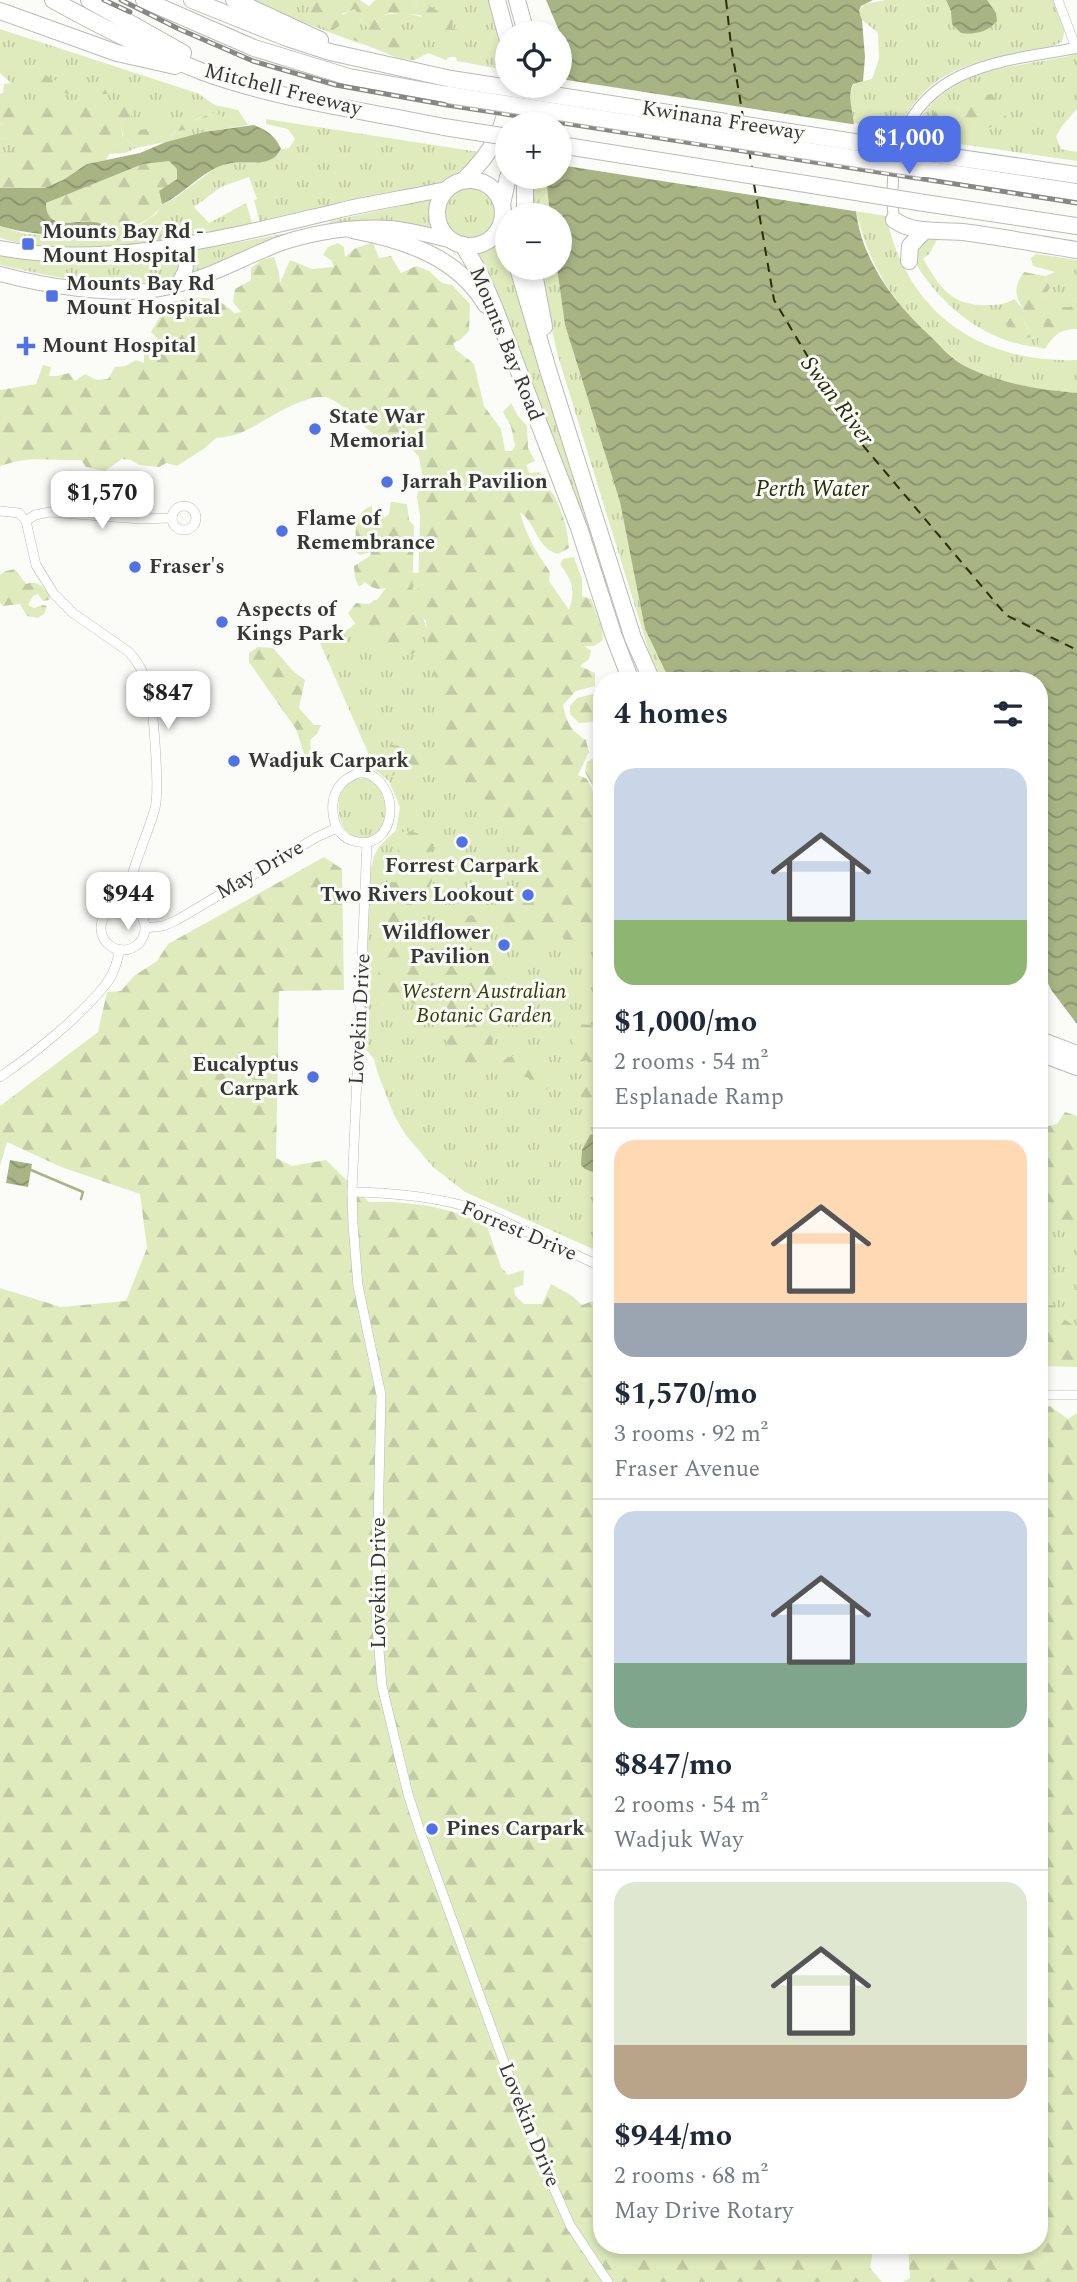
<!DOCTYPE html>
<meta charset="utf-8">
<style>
body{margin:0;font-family:Spectral,serif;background:#f6f6f7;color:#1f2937;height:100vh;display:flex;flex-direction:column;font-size:26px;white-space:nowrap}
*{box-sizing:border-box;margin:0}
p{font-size:23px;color:#747a83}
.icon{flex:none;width:38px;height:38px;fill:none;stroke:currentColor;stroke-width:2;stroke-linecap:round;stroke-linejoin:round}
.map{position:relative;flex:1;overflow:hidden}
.details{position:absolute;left:593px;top:672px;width:455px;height:1582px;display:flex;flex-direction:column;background:#fff;border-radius:28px;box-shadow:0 4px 10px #0003}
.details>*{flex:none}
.tools{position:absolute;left:495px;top:21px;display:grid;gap:14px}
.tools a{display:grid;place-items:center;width:77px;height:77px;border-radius:50%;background:#fff;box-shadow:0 4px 10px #0003;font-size:35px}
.price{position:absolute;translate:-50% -60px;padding:0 16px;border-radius:14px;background:#fff;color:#222;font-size:23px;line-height:46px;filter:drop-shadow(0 2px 4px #0008)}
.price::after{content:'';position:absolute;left:50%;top:42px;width:21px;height:16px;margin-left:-10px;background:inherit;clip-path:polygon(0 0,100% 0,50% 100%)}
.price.active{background:#5171e6;color:#fff}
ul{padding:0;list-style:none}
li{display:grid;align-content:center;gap:14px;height:371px;padding:0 21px}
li+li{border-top:2px solid #e0e1e3}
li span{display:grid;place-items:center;height:217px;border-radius:21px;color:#555}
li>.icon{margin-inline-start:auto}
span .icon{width:126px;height:126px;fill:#fffc;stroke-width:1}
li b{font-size:30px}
h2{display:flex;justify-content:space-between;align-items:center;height:84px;padding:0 21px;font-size:30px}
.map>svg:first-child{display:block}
.grass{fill:url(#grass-tufts)}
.forest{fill:url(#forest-firs)}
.water{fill:url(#water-waves)}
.pier{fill:#fbfcf8}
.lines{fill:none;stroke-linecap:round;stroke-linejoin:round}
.stream{stroke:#a9b485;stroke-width:2.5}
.ferry{stroke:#272e08;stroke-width:2;stroke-dasharray:9 7;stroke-linecap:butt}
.minor-casing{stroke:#babbb7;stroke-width:10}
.tertiary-casing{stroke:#babbb7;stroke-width:12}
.primary-casing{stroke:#babbb7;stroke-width:16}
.trunk-casing{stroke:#babbb7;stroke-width:18}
.motorway-casing{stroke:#babbb7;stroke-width:18}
.minor{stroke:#fff;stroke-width:9}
.tertiary{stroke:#fff;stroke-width:10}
.primary{stroke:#fff;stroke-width:14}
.trunk{stroke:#fff;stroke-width:16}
.motorway{stroke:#fff;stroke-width:16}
.rail-casing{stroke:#878885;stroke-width:5}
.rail{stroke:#fbfcf8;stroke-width:2.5;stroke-dasharray:8;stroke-linecap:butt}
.motorway-bridge-casing{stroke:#babbb7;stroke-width:18;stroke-linecap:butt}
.motorway-bridge{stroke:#fff;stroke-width:16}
.poi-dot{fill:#5171e6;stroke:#fbfcf8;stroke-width:2.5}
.labels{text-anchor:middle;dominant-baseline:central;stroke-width:6;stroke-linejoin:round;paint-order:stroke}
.street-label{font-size:21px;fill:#373836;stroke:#fbfcf8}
.poi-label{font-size:21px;font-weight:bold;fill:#373836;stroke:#fbfcf8;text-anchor:start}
.park-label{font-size:21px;font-style:italic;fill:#333c03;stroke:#fbfcf8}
.water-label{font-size:23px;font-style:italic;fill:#272e08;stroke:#fbfcf8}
</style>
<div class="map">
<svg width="1077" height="2282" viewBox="0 0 1077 2282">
<defs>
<pattern id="grass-tufts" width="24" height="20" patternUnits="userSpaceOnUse" patternTransform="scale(1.75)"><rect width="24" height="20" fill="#e0ebbd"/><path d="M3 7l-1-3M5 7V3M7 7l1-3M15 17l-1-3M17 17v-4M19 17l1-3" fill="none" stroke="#c1caa3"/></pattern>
<pattern id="forest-firs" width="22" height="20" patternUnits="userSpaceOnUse" patternTransform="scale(1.75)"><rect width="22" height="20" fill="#e0ebbd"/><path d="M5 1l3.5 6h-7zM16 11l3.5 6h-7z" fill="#c1caa3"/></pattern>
<pattern id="water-waves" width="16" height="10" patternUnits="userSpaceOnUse" patternTransform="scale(1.75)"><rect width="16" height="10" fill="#a9b485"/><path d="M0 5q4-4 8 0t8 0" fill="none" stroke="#8a936e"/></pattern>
</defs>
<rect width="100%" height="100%" fill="#fbfcf8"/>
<g class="grass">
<path d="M243 0H310V20L342 15 355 9 362 22 379 37H350L366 46Z"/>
<path d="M413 0H493L504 47 505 70 457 61 456 57H449L446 60 428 53 415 60C410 51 405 48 398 42 390 34 387 26 377 18 402 7 428 18 452 29L418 7 417 2Z"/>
<path d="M886 0H1053L1065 29 1062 42C1045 50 1027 52 1010 55 956 65 923 79 898 130L854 123C850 111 848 95 854 83L872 79 879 59 878 33 862 20 859 11 865 4Z"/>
<path d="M0 29 197 93 215 105 238 110 248 125 205 132 166 142 176 131C189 130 194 128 201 117L193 121H183L178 127 127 139 136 148 125 153 109 154 108 147 119 145 123 135 121 125 44 143 0 166V139L17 135 3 123 0 125V94L3 93 4 84 11 83 0 73Z"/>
<path d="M1077 54V109L1062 126 1056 137 1061 149 1077 152V161L960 144 947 138 912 133C916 126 921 117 926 110 967 63 1022 68 1077 54Z"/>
<path d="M266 119 479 152C449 191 396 197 352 207 322 214 292 220 261 227L254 200 257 199 249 177 221 187 194 207 209 223 246 203 254 229 110 251 38 248 0 238V226L25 234 77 236 104 233 140 225 156 214 162 204 175 198 214 169 228 163H256L278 155 281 149 289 148 295 139 288 129 266 124Z"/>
<path d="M531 177H546L550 215H532Z"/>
<circle cx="471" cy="214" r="26"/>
<path d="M436 198C432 210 432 219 436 231L326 225 331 221Z"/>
<path d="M856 211 886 216C907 313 979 363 1077 360V393C1043 391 988 382 959 362 949 355 940 346 931 338 891 300 869 265 856 211Z"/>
<path d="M298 231 288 237 190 275 187 252Z"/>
<path d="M938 238 929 254 923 259C939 285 948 303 981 305 995 305 1002 306 1014 299L1025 311 1042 299 1050 288 1045 276 1055 272 1033 266 1031 258 1036 254 1077 260V298L1073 299 1071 308 1051 319 1045 331H1030L1021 317 1026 338 1040 337 1037 347C993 343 953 315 927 280 920 271 914 263 914 251L925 239Z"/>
<path d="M501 239 503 240 507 258 508 268H510L625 632 472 255 483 251Z"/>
<path d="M0 255C47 263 93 268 140 262 156 260 168 255 182 264L175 276C118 291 57 278 0 265Z"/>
<path d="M539 268H557L565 325 620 502 645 629 670 681H663L650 655 558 356 542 289Z"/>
<path d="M406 573H419L420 605 431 646 602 921V1253L465 1192 433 1167 405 1134 394 1115 378 1074 374 1059 363 1046 370 873 374 856 379 847 396 830 400 807 389 781 376 771 320 643 350 628 368 612 391 581Z"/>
<path d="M359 777 361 779 365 777 378 784 384 795 383 800 385 801C385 808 387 817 384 823 378 837 359 844 347 832 336 821 335 791 349 781 350 780 358 777 359 777Z"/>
<path d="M1040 1184 1077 1197V1367L1040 1366Z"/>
</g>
<g class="forest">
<path d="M310 0H360L369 6 375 0H413L417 2 418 7 427 5 453 19 452 29 465 30 459 38 446 40 424 25 421 15 390 13 378 18 388 27 397 41 408 48 415 60 400 59 349 38 358 33 378 37 362 22 355 9 342 14 344 22 332 31 309 20Z"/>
<path d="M27 72H42L51 79 61 82 63 87 86 85 112 90 110 94H69L45 89 33 92 22 87Z"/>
<path d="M978 84 982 95 992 94 1007 118 989 128H961C952 139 937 135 924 133L928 120 942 103 950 109 960 108 968 86Z"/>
<path d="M9 101 31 105H107L111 107C118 102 123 101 131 104V121L121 125 123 141 120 145 109 147V154L106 160 87 164 63 180 45 188H0V166L5 163 8 151 25 152 21 123H3L16 126 17 136 0 139V125L3 123 0 122V111L6 110Z"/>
<path d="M215 112 223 117 214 127 200 129 195 127 188 130 176 131 166 142 136 148 127 139 131 132 169 124 178 126 183 121H193Z"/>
<path d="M156 161H169L177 169V179L159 191 162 204C149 226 127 228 104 233L105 225C101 224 97 222 93 221 77 219 46 233 46 203L143 164Z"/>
<path d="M373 242 379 258 391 256 401 273 416 266 429 271 442 283 452 285 470 304 469 331 460 340 453 343 456 350 474 364 484 406 501 429 505 451H512L515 446 511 426 503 412 511 403 518 416 527 426 528 448 535 461 526 465 529 473 540 472C544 482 550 489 555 497 563 514 568 530 569 548L558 554C536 548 537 524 520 512 525 534 537 553 550 572L549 581 569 610C576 589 572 581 560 564L563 559 574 557 582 579V596L591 599 602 628 603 640 594 646H585L591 651 589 659 580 666 595 673V686L576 691 563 705C567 723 570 730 586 740L589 752 578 775 587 779 597 798C592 813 592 823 602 836V950L587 937 581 950 568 953 567 943 558 931 552 937 546 950 538 954 527 953 517 938 500 921 496 902 502 896 512 897 519 902 531 895V885L524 875 525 850 512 825 438 756 442 748 431 731 440 721 434 671 428 649 426 621 421 615 418 593 420 516 417 497 422 474 419 457 408 445 394 437 381 440C363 428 349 408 331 399 311 389 265 421 247 430 237 435 227 437 216 438L205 448 177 466 166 463 159 467 139 465 131 460 122 459 105 471 86 467 81 460C49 461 32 455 0 466V390L36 384 43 365 51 367 49 376H57L69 373 75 381 85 374 97 380 108 379 115 367 125 366 136 360 144 363V349L148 342 162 349 161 342 151 332 168 303C193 298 214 291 234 313L241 312 233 302 235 289 251 280V268L262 260 274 257 279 272 280 283 290 260 312 269 334 267 331 260 323 255 328 247 338 243 344 247 345 257 354 249Z"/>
<path d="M1024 272 1045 276 1050 288 1042 299 1045 307 1031 321C1021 304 1008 293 1024 272Z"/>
<path d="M1077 298V329C1060 329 1054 335 1045 349L1037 347 1039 337 1026 338 1011 334 1006 324 1013 314 1021 317 1030 331H1044L1043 317 1051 319 1056 307H1071L1073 299Z"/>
<path d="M391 502 407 504 409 520 414 526 412 607 421 627V648C411 657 398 658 385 656L378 635 381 633 361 632 348 613 356 603 369 604 374 600H383L386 588C377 590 371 588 365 582L359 587 355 578 354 566 370 556 371 552 360 555 356 552C356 535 352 512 372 506V515L378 512 382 514 384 518 389 514Z"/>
<path d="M15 569 26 584C38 580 43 587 50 596L49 600 43 601 38 594 33 596 28 605 34 608 42 605 47 606 44 614 38 618 27 616 20 604 3 606 0 603V575L6 571Z"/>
<path d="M258 647 273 648 294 672 305 680 299 708 314 725H321L317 734 310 740 312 758 308 766 296 729 249 662V653Z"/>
<path d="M593 694 602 695V745L597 746 593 722 579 723 570 714V706L577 698Z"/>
<path d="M410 743 413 750 421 747 427 755 425 768C412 762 404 769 392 776L378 770 377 762 389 754 392 745 400 746Z"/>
<path d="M595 757 602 761V826L598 796 585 772 587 762Z"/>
<path d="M405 831C417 831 426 837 434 845L432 851 424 854 432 881 429 888 444 899 442 904 435 908H430L424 900C426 884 409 863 398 853L397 835Z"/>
<path d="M324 857 342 869 344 990 279 991 276 1158 292 1166 326 1160 369 1202C410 1201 451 1206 487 1226L501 1267 508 1275 524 1270 523 1285 514 1288 515 1295 524 1304H542L551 1284 571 1295 582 1305 593 1301 602 1305V2245H874L870 2268 882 2282H0V1288L61 1307 126 1301 147 1248 140 1194 61 1167 7 1142 0 1166V1106L98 1032 107 992 121 991 134 976 157 961 168 944Z"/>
<path d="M396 882 417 914 429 922 476 915 500 976 485 1007C499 1024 493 1029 490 1049L500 1062 524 1050 534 1053 551 1085 540 1096 530 1078 488 1069 479 1077 463 1074C448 1050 434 998 400 1002L402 1011 395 1017 389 1019 377 1004 382 884Z"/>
<path d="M576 1024 593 1025 597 1031 602 1028V1053L600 1058 602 1060V1082L597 1095 582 1102 579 1092 569 1099 562 1095 559 1088 573 1084 591 1071 587 1060 577 1063 569 1057 573 1040 571 1032Z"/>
<path d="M1065 1112 1077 1116V1227L1064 1221 1043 1228 1044 1211 1040 1209V1128L1057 1124Z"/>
<path d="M1053 1305 1058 1315 1074 1326 1077 1340V1365L1040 1364V1306Z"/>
<path d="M1050 1406 1068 1419 1077 1413V2282H903L910 2278 908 2245H1040V1410Z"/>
</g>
<g class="water">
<path d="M546 0H873L861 6 859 11 862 20 865 57 863 81 853 84C847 96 853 112 854 125 855 135 854 147 855 157 855 175 854 193 856 211 862 261 895 304 931 337 941 347 951 358 963 365 997 383 1039 390 1077 393V1024L1052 991 1040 968V681H670L645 629 620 502 565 325 557 268H560V215H550L546 177H560V33Z"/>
<path d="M946 0H987L996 13 997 21C988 32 974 35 961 33L952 24 951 11Z"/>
<path d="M254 125C266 130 276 136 281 149 271 170 245 159 227 164 202 170 185 194 162 204L159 191 177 179V169L169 161 143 164 46 203C46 233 77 219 94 222 98 222 101 224 105 225L104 233C68 237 34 236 0 226V188H45L63 180 87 164 140 153 166 142 204 132Z"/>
<path d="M602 1130V1183L595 1173 585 1169 581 1165 582 1150 590 1135Z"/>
<path d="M10 1160 32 1164 28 1187 6 1183Z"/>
</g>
<path class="pier" d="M560 79 858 125 860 212 560 165V124H548L553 86H560Z"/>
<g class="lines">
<path class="stream" d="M31 1170 83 1192 81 1199"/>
<g class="ferry">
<path d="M726 0 731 45 743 117"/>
<path d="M749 150 752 168"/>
<path d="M754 184 774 300 855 436 1006 615 1077 650"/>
</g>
<defs>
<g id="minor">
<path d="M1058 0 1076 48"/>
<circle cx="184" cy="518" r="12"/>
<path d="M0 511 19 513 26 521 36 565 54 594 73 613 129 652C137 661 144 673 148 685 153 703 160 790 155 808 148 836 125 879 128 907"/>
<path d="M26 521 35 515 49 512 140 519 172 518"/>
<path d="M362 772C404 781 397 853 354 841 345 839 338 832 335 823 328 798 337 779 362 772Z"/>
<path d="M367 843 352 1192 353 1224 358 1286 381 1395 376 1614 382 1686 408 1794 421 1834 518 2101 552 2184 570 2225 608 2282"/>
<circle cx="123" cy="928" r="22"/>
<path d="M145 928 163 926 177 920 317 837 337 828"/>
<path d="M0 1077C35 1053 80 1017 106 984 114 974 117 962 120 949"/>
<path d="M352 1192C397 1193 439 1197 482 1211L602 1267"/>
<path d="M1040 1395H1077"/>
</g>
<path id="tertiary" d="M894 220C887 160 902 103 962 75 997 59 1039 55 1077 48"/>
<g id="primary">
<path d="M0 248C109 269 230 236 337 211 373 202 410 197 446 189"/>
<path d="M159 254 170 252 184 258C189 269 183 275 177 285"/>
<path d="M0 274C45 286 113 297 159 289 201 282 240 259 279 244 313 232 354 226 390 228 411 230 432 236 453 241"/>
</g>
<g id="trunk">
<path d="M497 0 508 41"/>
<path d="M517 0 526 33"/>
<path d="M519 124 524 95"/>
<path d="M525 177V215"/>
<circle cx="470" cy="213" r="33"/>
<path d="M464 180C493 151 507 128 509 86"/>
<path d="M502 204 508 177"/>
<path d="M352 230C404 240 457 256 486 305"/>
<path d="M463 245 479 272 495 309 579 528 613 634 631 681"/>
<path d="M518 268 549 373 633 638 652 681"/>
<path d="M533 268 544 327"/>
<path d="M1040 1040 1077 1054"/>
<path d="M1040 1053 1077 1067"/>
</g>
<g id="motorway">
<path d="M53 0C101 27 152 52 203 72 277 99 366 111 444 127"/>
<path d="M89 0 183 53"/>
<path d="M144 0 254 48 349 77 449 95"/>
<path d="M192 0 287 38 330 52 451 79"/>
<path d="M234 0 320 40"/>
<path d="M0 11 117 53 175 66"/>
<path d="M560 145 825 187"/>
<path d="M925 153 1077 175"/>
<path d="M923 169 1077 192"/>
<path d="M918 202 1077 226"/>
<path d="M894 220C914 234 939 230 963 232 1001 237 1039 244 1077 250"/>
<path d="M909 261 910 246 924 231"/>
</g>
</defs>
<use href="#minor" class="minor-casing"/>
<use href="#tertiary" class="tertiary-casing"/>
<use href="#primary" class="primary-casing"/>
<use href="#trunk" class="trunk-casing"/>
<use href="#motorway" class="motorway-casing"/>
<use href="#minor" class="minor"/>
<use href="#tertiary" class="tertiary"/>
<use href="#primary" class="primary"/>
<use href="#trunk" class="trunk"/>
<use href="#motorway" class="motorway"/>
<defs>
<g id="rail">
<path d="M104 0 130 12"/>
<path d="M121 0 179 29 253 61 336 85 447 105 1077 203"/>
</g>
</defs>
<use href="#rail" class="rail-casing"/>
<use href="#rail" class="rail"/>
<defs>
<g id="motorway-bridge">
<path d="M451 79 925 153"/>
<path d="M449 95 923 169"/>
<path d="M444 127 508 137"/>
<path d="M825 187 918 202"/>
</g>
</defs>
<use href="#motorway-bridge" class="motorway-bridge-casing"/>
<use href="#motorway-bridge" class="motorway-bridge"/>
</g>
<g class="poi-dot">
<rect x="21" y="237" width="14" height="14" rx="3.5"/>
<rect x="45" y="289" width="14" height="14" rx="3.5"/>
<path d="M22.5 335.5h7v7h7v7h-7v7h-7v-7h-7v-7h7z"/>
<circle cx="315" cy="429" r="7"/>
<circle cx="387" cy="482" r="7"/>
<circle cx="282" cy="531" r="7"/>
<circle cx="135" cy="567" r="7"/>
<circle cx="222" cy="622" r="7"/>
<circle cx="234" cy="761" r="7"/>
<circle cx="462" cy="842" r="7"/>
<circle cx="528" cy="895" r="7"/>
<circle cx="504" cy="945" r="7"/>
<circle cx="313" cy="1077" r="7"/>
<circle cx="432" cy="1829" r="7"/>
</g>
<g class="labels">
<g class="street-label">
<text transform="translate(283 90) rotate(14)">Mitchell Freeway</text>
<text transform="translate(723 121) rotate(9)">Kwinana Freeway</text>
<text transform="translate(506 344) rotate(68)">Mounts Bay Road</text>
<text transform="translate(260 870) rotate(-30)">May Drive</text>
<text transform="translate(360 1019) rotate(-87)">Lovekin Drive</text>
<text transform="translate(519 1231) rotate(23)">Forrest Drive</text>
<text transform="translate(379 1583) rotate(-90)">Lovekin Drive</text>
<text transform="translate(529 2125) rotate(68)">Lovekin Drive</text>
</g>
<g class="poi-label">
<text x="42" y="232">Mounts Bay Rd -<tspan x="42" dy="24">Mount Hospital</tspan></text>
<text x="66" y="284">Mounts Bay Rd<tspan x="66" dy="24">Mount Hospital</tspan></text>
<text x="42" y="346">Mount Hospital</text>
<text x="329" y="417">State War<tspan x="329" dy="24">Memorial</tspan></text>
<text x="401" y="482">Jarrah Pavilion</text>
<text x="296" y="519">Flame of<tspan x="296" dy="24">Remembrance</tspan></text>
<text x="149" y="567">Fraser's</text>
<text x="236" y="610">Aspects of<tspan x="236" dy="24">Kings Park</tspan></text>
<text x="248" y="761">Wadjuk Carpark</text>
<text x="462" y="866" text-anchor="middle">Forrest Carpark</text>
<text x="514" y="895" text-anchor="end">Two Rivers Lookout</text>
<text x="490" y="933" text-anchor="end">Wildflower<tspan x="490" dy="24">Pavilion</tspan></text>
<text x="299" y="1065" text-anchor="end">Eucalyptus<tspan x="299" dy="24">Carpark</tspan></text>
<text x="446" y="1829">Pines Carpark</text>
</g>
<g class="park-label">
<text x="484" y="992">Western Australian<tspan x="484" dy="24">Botanic Garden</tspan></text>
</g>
<g class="water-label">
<text transform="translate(837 401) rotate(53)">Swan River</text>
<text x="812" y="489">Perth Water</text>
</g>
</g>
</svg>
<div class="tools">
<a><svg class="icon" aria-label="locate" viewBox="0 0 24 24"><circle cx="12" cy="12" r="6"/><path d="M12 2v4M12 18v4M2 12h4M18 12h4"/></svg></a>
<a>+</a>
<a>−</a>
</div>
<b class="price active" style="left:909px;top:176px">$1,000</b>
<b class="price" style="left:102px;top:531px">$1,570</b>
<b class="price" style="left:168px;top:731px">$847</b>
<b class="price" style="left:128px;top:932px">$944</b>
<section class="details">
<h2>4 homes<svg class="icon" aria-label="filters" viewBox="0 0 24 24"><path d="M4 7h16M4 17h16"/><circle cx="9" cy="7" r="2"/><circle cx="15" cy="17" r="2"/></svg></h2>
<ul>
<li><span style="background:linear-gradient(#c9d6e8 70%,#8fb573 0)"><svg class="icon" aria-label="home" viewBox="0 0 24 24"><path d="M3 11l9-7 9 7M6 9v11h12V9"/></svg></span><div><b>$1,000/mo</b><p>2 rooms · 54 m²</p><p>Esplanade Ramp</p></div></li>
<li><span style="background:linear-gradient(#ffd9b3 75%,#9aa5b1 0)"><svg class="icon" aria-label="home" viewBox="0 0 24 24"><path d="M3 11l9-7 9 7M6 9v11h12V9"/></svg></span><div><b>$1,570/mo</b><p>3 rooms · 92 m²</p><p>Fraser Avenue</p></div></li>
<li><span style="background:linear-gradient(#c9d6e8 70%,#7fa58c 0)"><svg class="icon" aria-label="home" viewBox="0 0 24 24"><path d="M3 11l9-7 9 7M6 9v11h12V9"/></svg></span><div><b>$847/mo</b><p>2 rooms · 54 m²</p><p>Wadjuk Way</p></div></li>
<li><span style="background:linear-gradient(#dfe7d0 75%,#b9a48a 0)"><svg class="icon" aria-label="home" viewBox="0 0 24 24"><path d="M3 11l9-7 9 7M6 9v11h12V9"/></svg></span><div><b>$944/mo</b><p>2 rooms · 68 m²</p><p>May Drive Rotary</p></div></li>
</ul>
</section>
</div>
